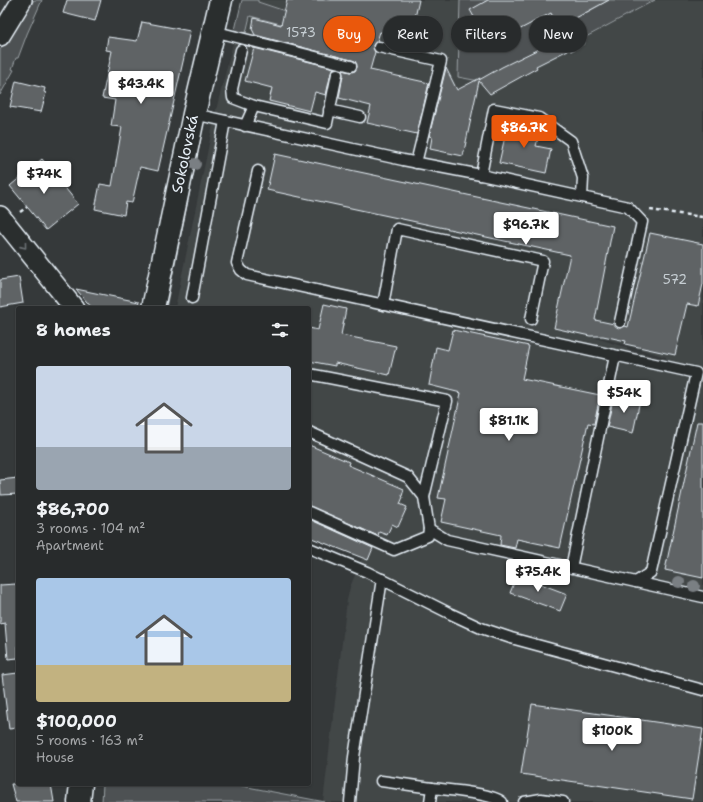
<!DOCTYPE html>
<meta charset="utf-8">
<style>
body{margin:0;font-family:"Shantell Sans",sans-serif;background:#303334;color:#f1f3f6;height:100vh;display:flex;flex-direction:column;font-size:15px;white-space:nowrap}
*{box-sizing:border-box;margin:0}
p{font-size:13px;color:#a5a7a9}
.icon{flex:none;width:22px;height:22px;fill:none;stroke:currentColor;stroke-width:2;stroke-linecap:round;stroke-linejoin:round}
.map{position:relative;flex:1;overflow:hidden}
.panel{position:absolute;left:16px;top:306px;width:295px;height:480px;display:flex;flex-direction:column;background:#282b2c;border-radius:4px;box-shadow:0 1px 3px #0004,0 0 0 1px #444748}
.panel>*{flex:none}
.top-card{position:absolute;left:323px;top:16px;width:320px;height:36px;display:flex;gap:8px}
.price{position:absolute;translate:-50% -34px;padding:0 9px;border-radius:4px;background:#fff;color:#222;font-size:13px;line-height:26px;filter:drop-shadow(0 1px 2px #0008)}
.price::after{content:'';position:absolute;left:50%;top:24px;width:12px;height:9px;margin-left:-6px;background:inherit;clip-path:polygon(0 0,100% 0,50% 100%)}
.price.current{background:#ea580c;color:#fff}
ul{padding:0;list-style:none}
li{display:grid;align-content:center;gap:8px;height:212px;padding:0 20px}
li span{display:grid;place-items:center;height:124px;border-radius:4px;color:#555}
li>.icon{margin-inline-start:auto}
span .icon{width:72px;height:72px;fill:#fffc;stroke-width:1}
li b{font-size:17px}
h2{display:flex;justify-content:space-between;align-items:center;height:48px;padding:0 20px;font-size:17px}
.pill{padding:0 14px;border-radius:18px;background:#282b2c;box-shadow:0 1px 3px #0004,0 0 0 1px #444748;font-size:14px;line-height:36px}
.pill.current{background:#ea580c;color:#fff}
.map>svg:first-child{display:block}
.built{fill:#424647;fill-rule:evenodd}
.green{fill:#4d5152;stroke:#9aa1a5}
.building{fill:#5f6365;stroke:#e8f1f8}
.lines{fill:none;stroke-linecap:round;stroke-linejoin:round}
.service-casing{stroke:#e8f1f8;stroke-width:13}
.minor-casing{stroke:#e8f1f8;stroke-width:22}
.secondary-casing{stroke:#e8f1f8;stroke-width:25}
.path{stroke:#e8f1f8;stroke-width:2.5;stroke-dasharray:4 3;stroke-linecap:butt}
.service{stroke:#2a2d2e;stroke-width:10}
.minor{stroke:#2a2d2e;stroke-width:19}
.secondary{stroke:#2a2d2e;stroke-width:22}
.tree{fill:#7a7f83}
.oneway{stroke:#6c7275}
.labels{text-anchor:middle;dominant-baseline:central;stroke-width:3.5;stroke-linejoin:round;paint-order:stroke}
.number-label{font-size:13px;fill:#c6ced3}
.street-label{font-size:15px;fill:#e8f1f8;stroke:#2a2d2e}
</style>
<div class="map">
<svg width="703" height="802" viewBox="0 0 703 802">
<rect width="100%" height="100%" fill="#35393a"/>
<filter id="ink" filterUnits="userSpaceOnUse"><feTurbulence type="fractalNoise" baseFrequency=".025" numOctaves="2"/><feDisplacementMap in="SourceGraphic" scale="8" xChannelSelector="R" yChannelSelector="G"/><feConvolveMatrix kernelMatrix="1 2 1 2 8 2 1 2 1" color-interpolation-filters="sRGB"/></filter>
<g filter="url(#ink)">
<path class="built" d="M244 0H607L459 76 480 81 561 37V29L575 21 584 38 655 0H703V802H323L347 600 350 587 362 558 309 536V308H175L216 110ZM593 335 666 357V359L627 350V347L621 346 593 337Z"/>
<g class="green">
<path d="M34 0H42L27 34 18 58H16L12 69 14 70 0 95V50Z"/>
<path d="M242 0H258V2L285 11 288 26 250 16 246 33 235 30Z"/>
<path d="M460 0H488L471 10 490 45 573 0 582 15 609 0H655L584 38 575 22 561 29 562 37 479 81 458 77Z"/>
<path d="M200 142 166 308H163L197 145Z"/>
<path d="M103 784H232L325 802H102Z"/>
</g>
<g class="building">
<path d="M67 0H101L95 21 63 13Z"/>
<path d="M287 0H419L414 22 429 26 425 43 380 32 377 41 373 45 375 52 370 70 429 83 417 134 367 123 371 106 339 98 343 75 342 70 350 72 355 71 357 67 355 61 255 35 252 29 254 18 281 25Z"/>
<path d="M488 0H609L572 20 585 43 571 51 570 49 536 66 537 68 490 94 479 81 463 156 430 149 432 137 429 136 446 68 457 90 480 78 479 80 502 67 563 37 551 13 490 45 470 10Z"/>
<path d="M142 22 190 31 158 171 140 167 132 203 126 202 124 215 95 209 100 184 112 186 122 127 111 126 115 100 102 98 112 51 106 50 108 37 137 41Z"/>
<path d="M254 48 334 68 331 73 326 95 315 92 310 111 269 101 272 88 245 81Z"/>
<path d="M16 81 45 88 44 92 46 93 41 112 10 107Z"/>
<path d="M508 123 540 130 536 146 551 149 546 173 499 163Z"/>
<path d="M275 154 613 226 595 320 614 324 619 328 625 326 628 327 650 233 703 244V284L698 306 687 304 675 355 625 344 626 341 603 336H590L554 328 570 255 267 190Z"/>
<path d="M42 159 78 204 46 230 10 186Z"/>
<path d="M19 277 23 303 0 307V280Z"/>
<path d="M76 289 139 302 138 308H92Z"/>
<path d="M324 304 346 309 341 335 396 346 389 375 335 363V366L309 361V328L318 330Z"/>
<path d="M453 330 529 346 522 379 600 395 594 424 588 423 560 548 517 539 515 548 500 545 501 535 441 522 446 499 438 498 461 393 429 385 436 347 448 350Z"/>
<path d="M614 395 640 400 633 433 607 427Z"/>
<path d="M697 422H703V578L665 570Z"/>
<path d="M309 445 349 462 348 465 404 489 402 496 403 497 400 504 407 507 398 527 392 524 387 535 379 532 378 536 309 506Z"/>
<path d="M18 478V494L1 495 0 480Z"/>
<path d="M309 519 373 548 368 560 309 537Z"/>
<path d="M517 575 567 594 560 611 510 593Z"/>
<path d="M16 584 17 588H18V658L8 659 5 623 0 624V585Z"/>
<path d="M18 673V728L9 729 2 675Z"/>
<path d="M532 704 703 729 692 799 521 774Z"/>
<path d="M11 784H51L54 802H16Z"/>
</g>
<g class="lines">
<defs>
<g id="service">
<path d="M213 31 351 66"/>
<path d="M379 47 441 61 416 163"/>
<path d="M241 50 232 89 233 98 254 106"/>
<path d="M329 110 360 117"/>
<path d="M194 114 403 160 481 175 628 207 642 222 620 322"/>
<path d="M245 126 254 106 327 123 337 74"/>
<path d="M258 171 237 263 241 270 247 275 696 373 651 572 636 582 447 540 429 529 424 497 408 477 309 432"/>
<path d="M481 175 494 109 539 118 571 141 583 178 582 197"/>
<path d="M192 298 225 121"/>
<path d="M383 305 397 229 543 261 531 319"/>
<path d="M309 374 447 401 424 497"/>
<path d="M309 512 394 550 428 536 429 529"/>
<path d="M309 548 367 572 451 614 481 628 511 638 703 690"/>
<path d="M571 568 615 356"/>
<path d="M636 582 703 597"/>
<path d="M381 781 432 788"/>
<path d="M350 802 354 757 382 579"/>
<path d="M430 802 432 788C447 790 492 793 502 802"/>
<path d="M524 802 541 799 563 802"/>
</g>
<g id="minor">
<path d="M0 36 22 0"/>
<path d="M0 216 74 308"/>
</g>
<g id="secondary">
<path d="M153 308 194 114 221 0"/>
<path d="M79 802 81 784"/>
</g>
</defs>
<use href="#service" class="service-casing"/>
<use href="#minor" class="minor-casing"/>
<use href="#secondary" class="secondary-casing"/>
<g class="path">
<path d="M650 210 703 217"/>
<path d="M20 212 27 207"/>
</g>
<use href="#service" class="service"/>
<use href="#minor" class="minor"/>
<use href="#secondary" class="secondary"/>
</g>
<g class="tree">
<circle cx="195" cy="164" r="6"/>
<circle cx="679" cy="582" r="6"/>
<circle cx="694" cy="586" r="6"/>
</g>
<defs><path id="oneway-chevron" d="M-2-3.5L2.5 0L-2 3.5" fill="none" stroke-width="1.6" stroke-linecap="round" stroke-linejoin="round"/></defs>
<use class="oneway" href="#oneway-chevron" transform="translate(24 246) rotate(51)"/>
</g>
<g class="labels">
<g class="number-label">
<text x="301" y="32">1573</text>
<text x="675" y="279">572</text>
</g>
<g class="street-label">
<text transform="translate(185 154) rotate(-78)">Sokolovská</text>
</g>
</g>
</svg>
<b class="price" style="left:141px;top:105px">$43.4K</b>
<b class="price current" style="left:524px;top:149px">$86.7K</b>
<b class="price" style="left:44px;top:195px">$74K</b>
<b class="price" style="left:526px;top:246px">$96.7K</b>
<b class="price" style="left:624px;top:414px">$54K</b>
<b class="price" style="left:509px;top:442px">$81.1K</b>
<b class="price" style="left:538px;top:593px">$75.4K</b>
<b class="price" style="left:612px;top:752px">$100K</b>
<div class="top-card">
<a class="pill current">Buy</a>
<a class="pill">Rent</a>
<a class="pill">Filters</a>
<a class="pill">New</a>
</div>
<section class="panel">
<h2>8 homes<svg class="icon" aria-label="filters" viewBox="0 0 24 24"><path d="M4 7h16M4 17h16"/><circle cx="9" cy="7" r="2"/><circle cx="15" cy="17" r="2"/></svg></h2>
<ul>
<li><span style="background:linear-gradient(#c9d6e8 65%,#9aa5b1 0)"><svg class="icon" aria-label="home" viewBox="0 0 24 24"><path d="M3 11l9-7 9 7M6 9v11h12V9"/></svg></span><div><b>$86,700</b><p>3 rooms · 104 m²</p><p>Apartment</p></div></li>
<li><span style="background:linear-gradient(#a9c7e8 70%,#c2b280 0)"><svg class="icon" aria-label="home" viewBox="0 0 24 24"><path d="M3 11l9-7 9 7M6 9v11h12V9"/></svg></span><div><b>$100,000</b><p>5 rooms · 163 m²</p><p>House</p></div></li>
</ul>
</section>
</div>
